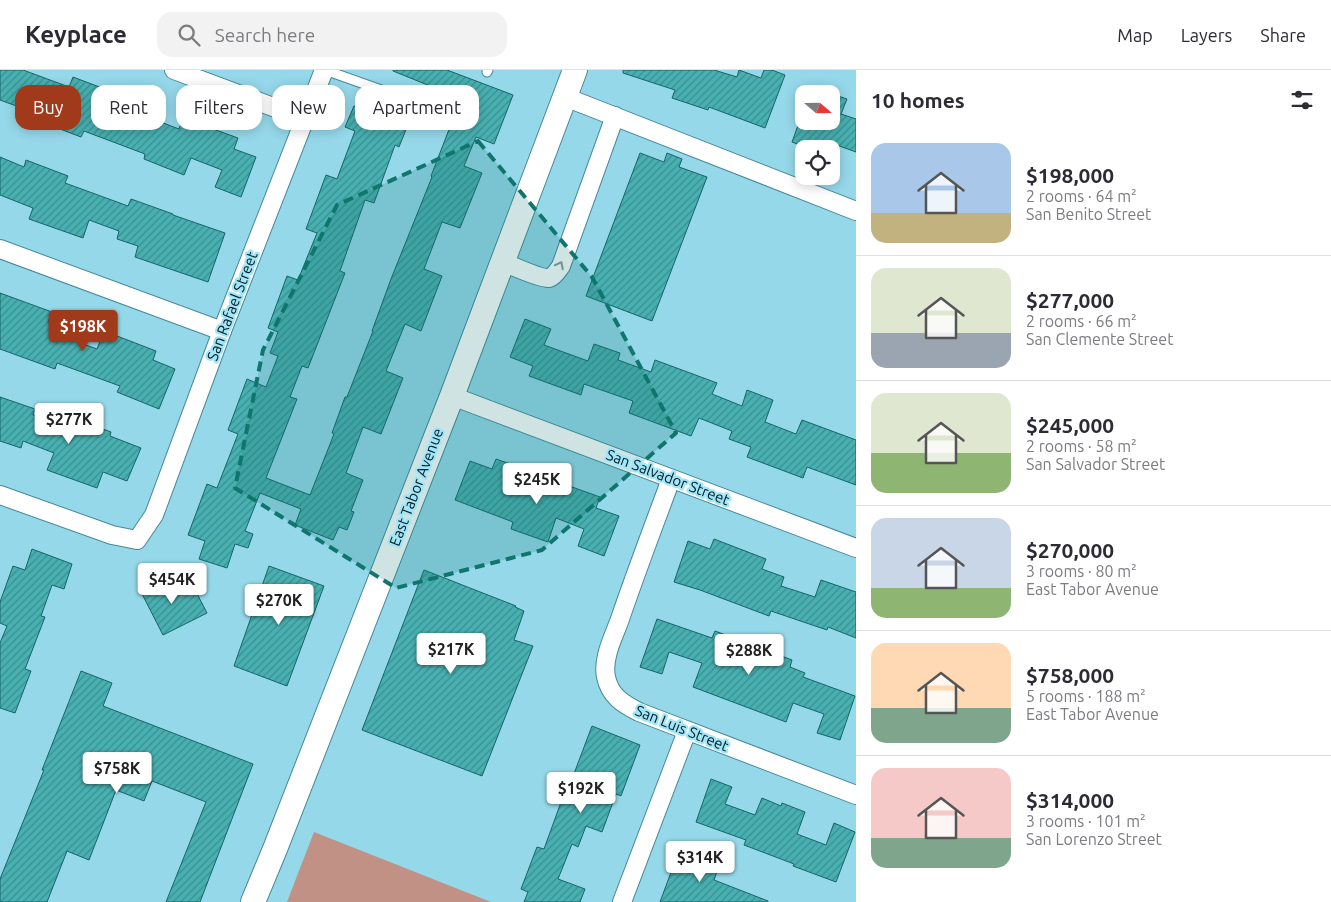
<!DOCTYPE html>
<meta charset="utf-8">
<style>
body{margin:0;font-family:Ubuntu,sans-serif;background:#f2f2f3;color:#2b2b33;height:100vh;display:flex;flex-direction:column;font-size:19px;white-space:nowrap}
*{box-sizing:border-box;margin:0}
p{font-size:16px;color:#7c7c81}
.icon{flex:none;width:28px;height:28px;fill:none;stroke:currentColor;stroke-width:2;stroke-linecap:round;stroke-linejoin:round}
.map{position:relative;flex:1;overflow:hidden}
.drawer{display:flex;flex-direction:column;background:#fff;width:475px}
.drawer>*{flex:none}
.guide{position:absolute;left:15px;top:15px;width:475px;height:45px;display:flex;gap:10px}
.needle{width:32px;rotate:110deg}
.buttons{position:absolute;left:795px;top:15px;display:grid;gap:10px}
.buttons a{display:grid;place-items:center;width:45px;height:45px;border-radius:10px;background:#fff;box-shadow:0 2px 12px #0003;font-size:25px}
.price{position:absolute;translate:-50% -42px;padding:0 11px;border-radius:5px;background:#fff;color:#222;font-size:16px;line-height:32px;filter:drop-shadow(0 1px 2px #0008)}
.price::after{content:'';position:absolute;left:50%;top:30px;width:15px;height:11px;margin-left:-8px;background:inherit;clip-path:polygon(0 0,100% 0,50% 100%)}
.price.selected{background:#a1391b;color:#fff}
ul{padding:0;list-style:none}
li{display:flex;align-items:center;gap:15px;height:125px;padding:0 15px}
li+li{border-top:1px solid #e1e1e2}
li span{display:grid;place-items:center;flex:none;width:140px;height:100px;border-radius:15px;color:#555}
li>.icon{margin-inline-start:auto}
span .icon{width:60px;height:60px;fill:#fffc;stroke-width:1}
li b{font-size:21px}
h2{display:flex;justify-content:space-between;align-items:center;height:60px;padding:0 15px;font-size:21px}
.chip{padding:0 18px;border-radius:15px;background:#fff;box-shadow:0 2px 12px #0003;font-size:18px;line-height:45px}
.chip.selected{background:#a1391b;color:#fff}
header{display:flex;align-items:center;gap:30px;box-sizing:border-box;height:70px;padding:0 25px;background:#fff;border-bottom:1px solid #e1e1e2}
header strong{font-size:24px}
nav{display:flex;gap:28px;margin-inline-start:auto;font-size:18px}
.search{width:350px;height:45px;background:#f2f2f3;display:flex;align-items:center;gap:12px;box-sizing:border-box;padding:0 18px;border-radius:15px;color:#7c7c81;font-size:19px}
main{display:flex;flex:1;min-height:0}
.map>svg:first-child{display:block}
.green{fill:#c09184}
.building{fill:url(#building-hatch);stroke:#156566}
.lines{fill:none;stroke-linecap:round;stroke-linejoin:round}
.service-casing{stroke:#46899a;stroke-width:11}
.minor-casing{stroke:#46899a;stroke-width:20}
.secondary-casing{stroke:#46899a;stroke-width:26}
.service{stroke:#fff;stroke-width:9}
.minor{stroke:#fff;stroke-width:18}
.secondary{stroke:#fff;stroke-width:24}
.oneway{stroke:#8d999c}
.marked{fill:#0f766e;fill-opacity:0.2;stroke:#0f766e;stroke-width:4;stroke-dasharray:10 6;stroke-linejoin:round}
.labels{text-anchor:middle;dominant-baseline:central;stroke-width:4.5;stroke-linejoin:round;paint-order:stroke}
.street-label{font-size:15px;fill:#011d24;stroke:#a1e5f7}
</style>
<header>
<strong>Keyplace</strong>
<div class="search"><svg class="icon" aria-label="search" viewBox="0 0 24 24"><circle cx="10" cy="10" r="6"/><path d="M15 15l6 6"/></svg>Search here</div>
<nav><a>Map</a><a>Layers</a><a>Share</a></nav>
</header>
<main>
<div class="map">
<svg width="856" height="832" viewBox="0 0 856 832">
<defs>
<pattern id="building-hatch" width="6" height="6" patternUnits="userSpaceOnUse" patternTransform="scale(1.25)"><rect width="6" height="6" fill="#49b0b1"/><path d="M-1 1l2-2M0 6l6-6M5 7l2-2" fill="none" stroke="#3a8f90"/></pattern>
</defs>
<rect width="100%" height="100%" fill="#95d8ea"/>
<path class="green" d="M314 762 491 832H287Z"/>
<g class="building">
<path d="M0 0H23L69 17 73 7 134 30 127 47 155 59 158 51 179 59 183 48 238 68 234 79 256 87 241 127 215 117 222 100 191 88 184 105 144 89 145 84 84 61 81 67 39 51 41 45 0 30Z"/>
<path d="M393 0H447L513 25 494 74 476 67 464 96 482 103 460 158 442 152 424 199 442 206 421 261 405 254 386 301 403 308 381 364 363 357 346 403 363 410 351 441 354 442 347 460 339 457 333 470 295 455 301 439 260 423 245 461 253 464 248 478 235 474 227 498 199 489 205 471 188 465 207 414 217 418 238 364 228 360 247 309 266 317 278 286 270 283 278 262 268 258 287 206 298 210 317 163 306 159 326 105 337 109 355 61 345 57 354 36 407 57 399 77 395 75 374 133 365 130 340 201 345 203 308 298 302 296 290 327 297 329 266 408 310 425 334 364 332 363 345 327H347L373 261H372L391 209 432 107 431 106 450 57 434 51 445 22 393 1Z"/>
<path d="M623 0H714L737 7 739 0 761 8 764 0H772L785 5 765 58 709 37 708 40 672 28 675 20 623 3Z"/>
<path d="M812 17 847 29 841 44 856 49V82L831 73 829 79H810L792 72 804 39V51H831V24H809Z"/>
<path d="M640 83 664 92 667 83 682 89 679 97 707 107 652 251 586 226Z"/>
<path d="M0 87 24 97 26 90 68 106 65 113 128 136 131 129 173 144V145L225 163 208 212 135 187 138 176 117 169 119 161 89 150 83 168 29 149 33 138 0 125Z"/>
<path d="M0 223 52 242 48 252 70 260 67 268 97 279 104 261 156 281 153 290 175 299 159 339 117 322 120 316 57 293 55 299 0 279Z"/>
<path d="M525 249 551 259 544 275 588 291 594 274 620 283 618 290 651 302 655 290 717 313 712 324 742 336 747 320 773 330 765 352 796 364 802 350 856 370V415L807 397 803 408 747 387 751 377 729 369 732 361 699 348 691 366 629 343 633 331 584 314 581 325 529 306 533 296 510 287Z"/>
<path d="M0 327 35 339 33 345 69 358 73 348 111 362 110 366 141 378 127 411 103 402 97 418 47 400 54 383 23 371 21 378 0 371Z"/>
<path d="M496 389 516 396 509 413 542 424 547 408 600 427 596 438 619 446 604 486 578 476 584 459 556 448 548 472 511 459 513 452 455 430 470 391 492 399Z"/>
<path d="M714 469 766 489 762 499 784 507 781 516 815 527 821 510 856 522V568L828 557 827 560 771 541 769 546 700 520 674 512 688 471 710 479Z"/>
<path d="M32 479 72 494 64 519 52 515 41 546 45 547 25 599 31 601 15 643 0 638V573L7 556 0 553V532L13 496 25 500Z"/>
<path d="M269 496 324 516 287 616 234 596Z"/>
<path d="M424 500 516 536 515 537 524 541 514 570 533 576 482 706 362 660Z"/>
<path d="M157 507 167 527 192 514 207 543 163 565 138 516Z"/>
<path d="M657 549 712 568 715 561 792 590 790 597 805 603 803 607 855 626 840 670 817 663 824 644 793 633 786 652 693 617 702 593 669 582 662 604 640 597Z"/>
<path d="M81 601 112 613 103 636 253 694 200 832H166L206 732 152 711 144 731 116 720 89 790 67 781 47 832H0V809L44 700H42Z"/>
<path d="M592 656 640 675 621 726 616 724 602 762 586 756 578 777 572 774 558 809 585 819 580 832H524L528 822 521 819 537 777 544 779 564 724 566 725Z"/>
<path d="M711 709 732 717 725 734 755 745 762 728 781 736 782 733 805 742 797 764 826 775 834 753 855 762 836 812 793 796 794 794 744 775 746 770 696 752Z"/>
<path d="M680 778 720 793 714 810 768 831V832H660Z"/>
</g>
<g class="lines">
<defs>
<g id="service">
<path d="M325 0 415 32"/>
<path d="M487 2 488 0"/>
</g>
<g id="minor">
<path d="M174 0 305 49"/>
<path d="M565 27 856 141"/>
<path d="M0 179 222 261"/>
<path d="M503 192C512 196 541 209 549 208 555 206 558 200 561 196L615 46"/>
<path d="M452 326 856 478"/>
<path d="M671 409C654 455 636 502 620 549 614 566 602 588 606 607 610 626 623 634 639 642L856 725"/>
<path d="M0 425 112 465 137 470 154 445 222 261 324 0"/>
<path d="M622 832 687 661"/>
</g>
<path id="secondary" d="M253 832 275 779 452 326 575 0"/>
</defs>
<use href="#service" class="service-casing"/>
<use href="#minor" class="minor-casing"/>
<use href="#secondary" class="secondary-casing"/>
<use href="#service" class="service"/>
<use href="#minor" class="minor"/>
<use href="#secondary" class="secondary"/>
</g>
<defs><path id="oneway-chevron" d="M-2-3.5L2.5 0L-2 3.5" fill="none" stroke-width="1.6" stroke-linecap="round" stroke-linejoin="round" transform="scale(1.25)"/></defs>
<use class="oneway" href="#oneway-chevron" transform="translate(560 195) rotate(-63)"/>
<path class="marked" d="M478 71 592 207 676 363 542 480 396 518 235 418 263 280 337 135Z"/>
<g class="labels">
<g class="street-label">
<text transform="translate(232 236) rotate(-69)">San Rafael Street</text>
<text transform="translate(668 407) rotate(21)">San Salvador Street</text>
<text transform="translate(416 417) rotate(-69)">East Tabor Avenue</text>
<text transform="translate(682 658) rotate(22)">San Luis Street</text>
</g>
</g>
</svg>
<div class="buttons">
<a><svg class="needle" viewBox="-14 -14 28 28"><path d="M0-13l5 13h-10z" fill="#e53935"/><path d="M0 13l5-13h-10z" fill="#7c7c81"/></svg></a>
<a><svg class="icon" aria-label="locate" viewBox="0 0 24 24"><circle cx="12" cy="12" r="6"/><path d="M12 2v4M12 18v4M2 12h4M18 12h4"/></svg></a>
</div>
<b class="price selected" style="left:83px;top:282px">$198K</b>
<b class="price" style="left:69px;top:375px">$277K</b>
<b class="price" style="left:537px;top:435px">$245K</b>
<b class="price" style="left:172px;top:535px">$454K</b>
<b class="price" style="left:279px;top:556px">$270K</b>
<b class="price" style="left:451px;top:605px">$217K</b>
<b class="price" style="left:749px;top:606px">$288K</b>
<b class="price" style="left:117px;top:724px">$758K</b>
<b class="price" style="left:581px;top:744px">$192K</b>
<b class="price" style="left:700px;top:813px">$314K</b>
<div class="guide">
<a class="chip selected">Buy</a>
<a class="chip">Rent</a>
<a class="chip">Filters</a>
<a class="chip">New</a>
<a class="chip">Apartment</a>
</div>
</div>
<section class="drawer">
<h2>10 homes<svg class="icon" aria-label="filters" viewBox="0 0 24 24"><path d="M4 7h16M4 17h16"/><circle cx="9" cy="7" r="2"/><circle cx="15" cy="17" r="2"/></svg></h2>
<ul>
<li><span style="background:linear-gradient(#a9c7e8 70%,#c2b280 0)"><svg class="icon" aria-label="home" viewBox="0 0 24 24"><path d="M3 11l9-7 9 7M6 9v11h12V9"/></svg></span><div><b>$198,000</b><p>2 rooms · 64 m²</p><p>San Benito Street</p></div></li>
<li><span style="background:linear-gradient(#dfe7d0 65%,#9aa5b1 0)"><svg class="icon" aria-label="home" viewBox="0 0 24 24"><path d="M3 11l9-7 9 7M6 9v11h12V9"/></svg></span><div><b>$277,000</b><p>2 rooms · 66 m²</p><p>San Clemente Street</p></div></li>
<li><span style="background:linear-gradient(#dfe7d0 60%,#8fb573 0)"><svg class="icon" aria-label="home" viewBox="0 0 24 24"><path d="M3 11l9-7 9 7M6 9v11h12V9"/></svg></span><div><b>$245,000</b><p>2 rooms · 58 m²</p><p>San Salvador Street</p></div></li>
<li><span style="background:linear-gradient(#c9d6e8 70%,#8fb573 0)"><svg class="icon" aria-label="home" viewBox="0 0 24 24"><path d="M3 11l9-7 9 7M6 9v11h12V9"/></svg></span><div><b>$270,000</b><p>3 rooms · 80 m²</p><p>East Tabor Avenue</p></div></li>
<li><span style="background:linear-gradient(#ffd9b3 65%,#7fa58c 0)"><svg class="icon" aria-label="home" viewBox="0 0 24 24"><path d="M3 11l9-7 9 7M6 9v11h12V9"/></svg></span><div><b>$758,000</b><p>5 rooms · 188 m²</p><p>East Tabor Avenue</p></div></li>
<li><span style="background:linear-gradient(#f6c9c9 70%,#7fa58c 0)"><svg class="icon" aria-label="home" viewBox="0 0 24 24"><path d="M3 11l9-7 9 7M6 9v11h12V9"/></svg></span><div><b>$314,000</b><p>3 rooms · 101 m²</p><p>San Lorenzo Street</p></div></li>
</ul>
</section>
</main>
